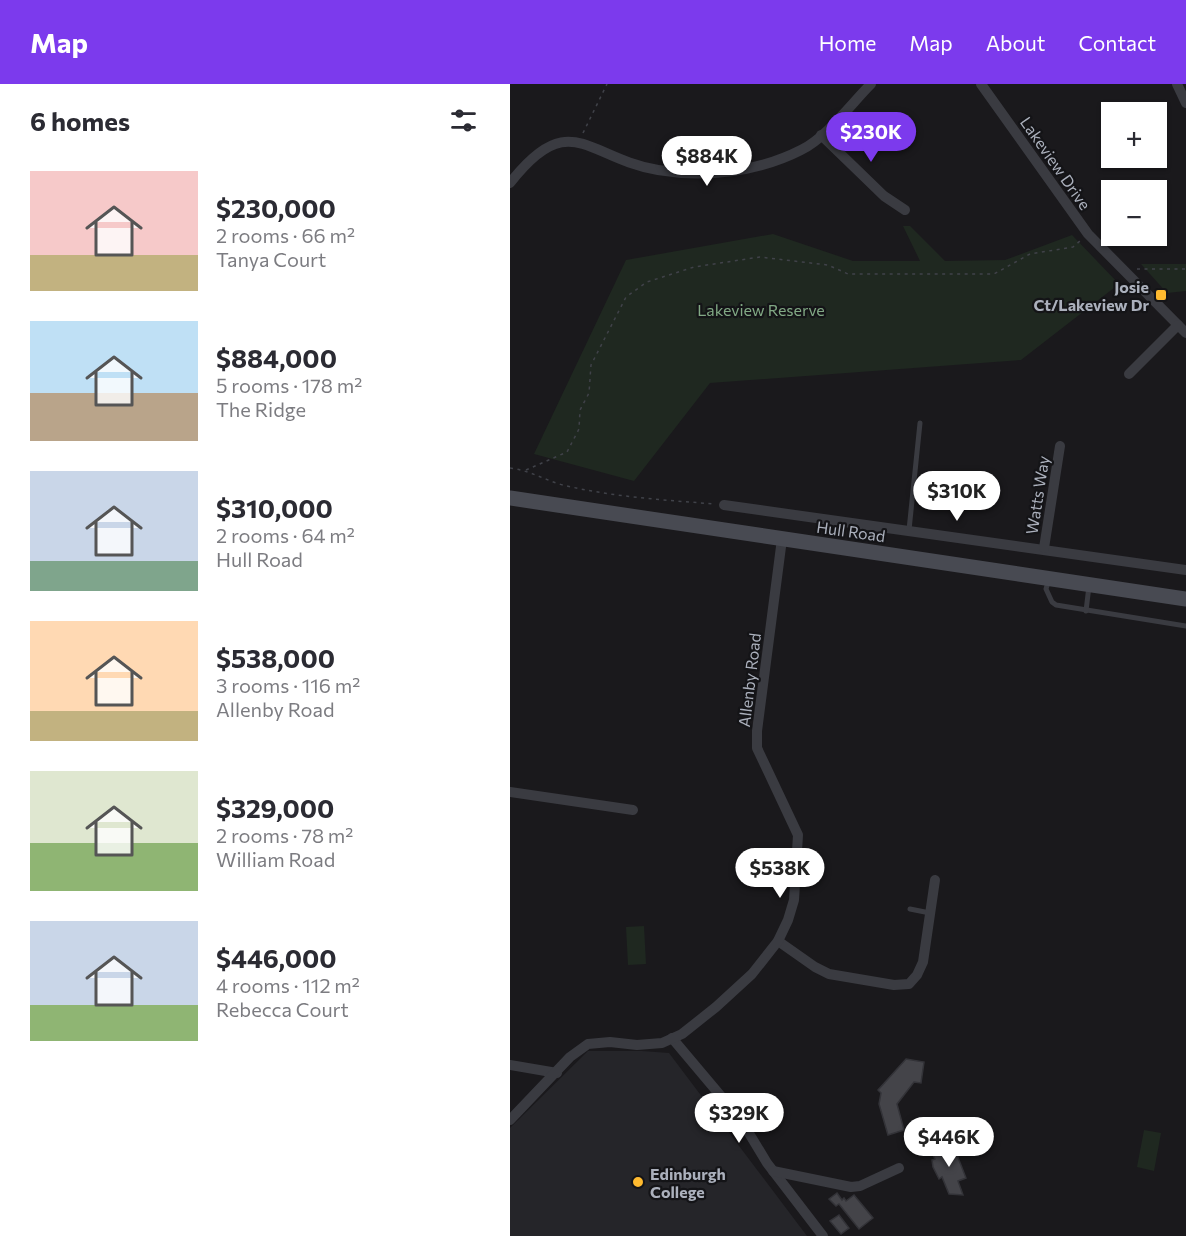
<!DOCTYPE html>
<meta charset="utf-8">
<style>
body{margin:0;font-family:Commissioner,sans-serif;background:#f7f7f7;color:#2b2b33;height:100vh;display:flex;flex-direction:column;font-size:22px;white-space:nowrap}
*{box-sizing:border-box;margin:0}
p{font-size:20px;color:#7c7c81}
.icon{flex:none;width:33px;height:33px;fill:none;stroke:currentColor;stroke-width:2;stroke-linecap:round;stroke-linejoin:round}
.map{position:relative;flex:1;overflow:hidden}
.panel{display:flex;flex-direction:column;background:#fff;width:510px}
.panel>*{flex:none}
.controls{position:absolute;left:591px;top:18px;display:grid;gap:12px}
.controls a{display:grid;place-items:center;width:66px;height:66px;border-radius:0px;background:#fff;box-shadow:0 2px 4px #0004;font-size:30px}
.price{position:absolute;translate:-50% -51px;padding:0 14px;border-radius:21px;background:#fff;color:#222;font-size:20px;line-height:39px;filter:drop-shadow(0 2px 3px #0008)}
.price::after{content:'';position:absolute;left:50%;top:36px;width:18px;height:14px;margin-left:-9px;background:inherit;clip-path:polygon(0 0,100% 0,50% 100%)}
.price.active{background:#7c3aed;color:#fff}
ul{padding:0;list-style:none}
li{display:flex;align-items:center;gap:18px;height:150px;padding:0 30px}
li span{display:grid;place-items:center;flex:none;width:168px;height:120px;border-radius:0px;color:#555}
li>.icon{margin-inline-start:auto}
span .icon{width:72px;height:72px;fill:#fffc;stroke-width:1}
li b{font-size:26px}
h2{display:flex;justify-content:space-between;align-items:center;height:72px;padding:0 30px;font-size:26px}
header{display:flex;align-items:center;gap:36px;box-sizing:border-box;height:84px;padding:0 30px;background:#7c3aed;color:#fff}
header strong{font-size:28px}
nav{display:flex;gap:33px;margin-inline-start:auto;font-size:21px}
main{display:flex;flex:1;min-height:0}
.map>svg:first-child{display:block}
.built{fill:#252529}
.green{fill:#1f2820}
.building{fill:#444449;stroke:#333338;stroke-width:1.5}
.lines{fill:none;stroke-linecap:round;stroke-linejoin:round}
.path{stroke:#404249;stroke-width:1.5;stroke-dasharray:3 4.5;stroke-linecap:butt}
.lane{stroke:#3a3b41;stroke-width:5}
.street{stroke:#3a3b41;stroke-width:10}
.secondary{stroke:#484a52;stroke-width:15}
.poi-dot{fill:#ffba2f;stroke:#141417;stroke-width:2}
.labels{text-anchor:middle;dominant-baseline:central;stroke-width:4.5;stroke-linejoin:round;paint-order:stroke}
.street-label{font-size:16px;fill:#abb0bc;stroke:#141417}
.poi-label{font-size:16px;font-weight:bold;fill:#abb0bc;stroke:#141417;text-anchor:end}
.park-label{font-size:16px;fill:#81a884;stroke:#141417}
</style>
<header>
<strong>Map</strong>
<nav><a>Home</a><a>Map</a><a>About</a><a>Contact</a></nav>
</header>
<main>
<section class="panel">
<h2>6 homes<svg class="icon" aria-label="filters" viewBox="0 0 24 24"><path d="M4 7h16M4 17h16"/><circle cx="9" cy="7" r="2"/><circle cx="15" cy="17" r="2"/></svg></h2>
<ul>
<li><span style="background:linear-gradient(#f6c9c9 70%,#c2b280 0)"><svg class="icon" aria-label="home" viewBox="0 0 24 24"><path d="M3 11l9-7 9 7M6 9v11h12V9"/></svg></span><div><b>$230,000</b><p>2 rooms · 66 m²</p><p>Tanya Court</p></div></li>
<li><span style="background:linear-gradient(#bfe0f5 60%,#b9a48a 0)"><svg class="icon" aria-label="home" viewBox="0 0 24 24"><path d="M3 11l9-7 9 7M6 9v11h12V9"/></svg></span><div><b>$884,000</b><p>5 rooms · 178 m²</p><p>The Ridge</p></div></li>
<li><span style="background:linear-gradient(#c9d6e8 75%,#7fa58c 0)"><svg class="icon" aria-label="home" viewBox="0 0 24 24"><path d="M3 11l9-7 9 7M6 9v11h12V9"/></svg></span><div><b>$310,000</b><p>2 rooms · 64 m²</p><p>Hull Road</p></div></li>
<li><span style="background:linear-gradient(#ffd9b3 75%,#c2b280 0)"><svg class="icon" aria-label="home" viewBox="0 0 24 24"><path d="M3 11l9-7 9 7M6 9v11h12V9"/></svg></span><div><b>$538,000</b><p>3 rooms · 116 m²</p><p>Allenby Road</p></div></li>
<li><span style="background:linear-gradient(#dfe7d0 60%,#8fb573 0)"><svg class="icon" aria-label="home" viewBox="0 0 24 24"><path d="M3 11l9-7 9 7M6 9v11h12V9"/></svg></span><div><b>$329,000</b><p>2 rooms · 78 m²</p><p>William Road</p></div></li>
<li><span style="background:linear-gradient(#c9d6e8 70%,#8fb573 0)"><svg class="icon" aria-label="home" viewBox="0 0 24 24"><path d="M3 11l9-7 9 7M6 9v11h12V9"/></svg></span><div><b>$446,000</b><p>4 rooms · 112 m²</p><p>Rebecca Court</p></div></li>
</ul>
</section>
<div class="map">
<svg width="676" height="1152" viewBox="0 0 676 1152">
<rect width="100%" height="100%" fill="#1a191c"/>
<path class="built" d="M78 967H132L159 969 297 1152H0V1044Z"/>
<g class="green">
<path d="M393 142H400L435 177 495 176 562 151 609 200 511 276 200 299 124 397 24 370 116 176 263 150 343 177H410Z"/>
<path d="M631 180H676V207L657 209Z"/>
<path d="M134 842 136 880 118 881 116 843Z"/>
<path d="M634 1046 651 1049 644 1087 627 1083Z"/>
</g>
<g class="building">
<path d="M396 975 414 978 411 999 404 998 387 1020 394 1046 378 1051 369 1020 371 1009 368 1006Z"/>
<path d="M442 1058 456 1094 448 1097 453 1111 439 1110 432 1093 429 1095 423 1083 422 1076 425 1075 421 1067Z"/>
<path d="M327 1109 332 1116 334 1114 336 1117 344 1111 363 1134 349 1145 329 1120 326 1122 319 1115Z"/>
<path d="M329 1131 339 1144 331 1150 320 1137Z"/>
</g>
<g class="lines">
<g class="path">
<path d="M73 49 97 0"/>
<path d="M627 185H676"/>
<path d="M0 384C19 386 34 396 53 401 102 413 154 416 205 420"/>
<path d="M16 386 57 368 69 345 70 326 79 309 81 281 116 213 137 198 184 183 250 173 318 181 338 190H484L520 170 563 163 570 157"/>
</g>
<g class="lane">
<path d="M399 446 410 339"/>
<path d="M539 495 536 505 542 518 546 521 676 542"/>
<path d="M576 527 579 502"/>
<path d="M400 825 420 829"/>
</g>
<g class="street">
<path d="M471 0 578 150 676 249"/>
<path d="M667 0 676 19"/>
<path d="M311 51 374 112 395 126"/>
<path d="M0 99C60 22 77 74 148 86 195 94 248 88 291 66 316 54 341 20 361 0"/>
<path d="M619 290 668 241"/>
<path d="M214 421 676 486"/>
<path d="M534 464 550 362"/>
<path d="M0 708 123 726"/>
<path d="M268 857 305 883 319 890 384 901 399 900 407 891 413 878 425 796"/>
<path d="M162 954 231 1036 257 1079 313 1152"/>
<path d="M0 981 47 989"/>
<path d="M0 1036 60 973 78 960 100 958 127 961 152 959 172 950 206 923 242 890 268 857 278 836 284 816 288 751 247 664V647L272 455"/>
<path d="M263 1087 341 1103 350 1102 389 1084"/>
</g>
<path class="secondary" d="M0 414 676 515"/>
</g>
<g class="poi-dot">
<rect x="645" y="205" width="12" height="12" rx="3"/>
<circle cx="128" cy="1098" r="6"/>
</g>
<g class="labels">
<g class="street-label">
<text transform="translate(546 79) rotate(55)">Lakeview Drive</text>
<text transform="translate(527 411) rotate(-81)">Watts Way</text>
<text transform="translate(341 447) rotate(8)">Hull Road</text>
<text transform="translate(239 596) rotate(-83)">Allenby Road</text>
</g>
<g class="poi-label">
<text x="639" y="202">Josie<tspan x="639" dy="18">Ct/Lakeview Dr</tspan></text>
<text x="140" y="1089" text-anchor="start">Edinburgh<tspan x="140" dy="18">College</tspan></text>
</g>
<g class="park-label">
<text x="251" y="225">Lakeview Reserve</text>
</g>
</g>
</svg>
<div class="controls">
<a>+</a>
<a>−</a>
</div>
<b class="price active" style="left:361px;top:79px">$230K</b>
<b class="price" style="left:197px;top:103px">$884K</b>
<b class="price" style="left:447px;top:438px">$310K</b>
<b class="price" style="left:270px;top:815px">$538K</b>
<b class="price" style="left:229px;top:1060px">$329K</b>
<b class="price" style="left:439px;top:1084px">$446K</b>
</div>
</main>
